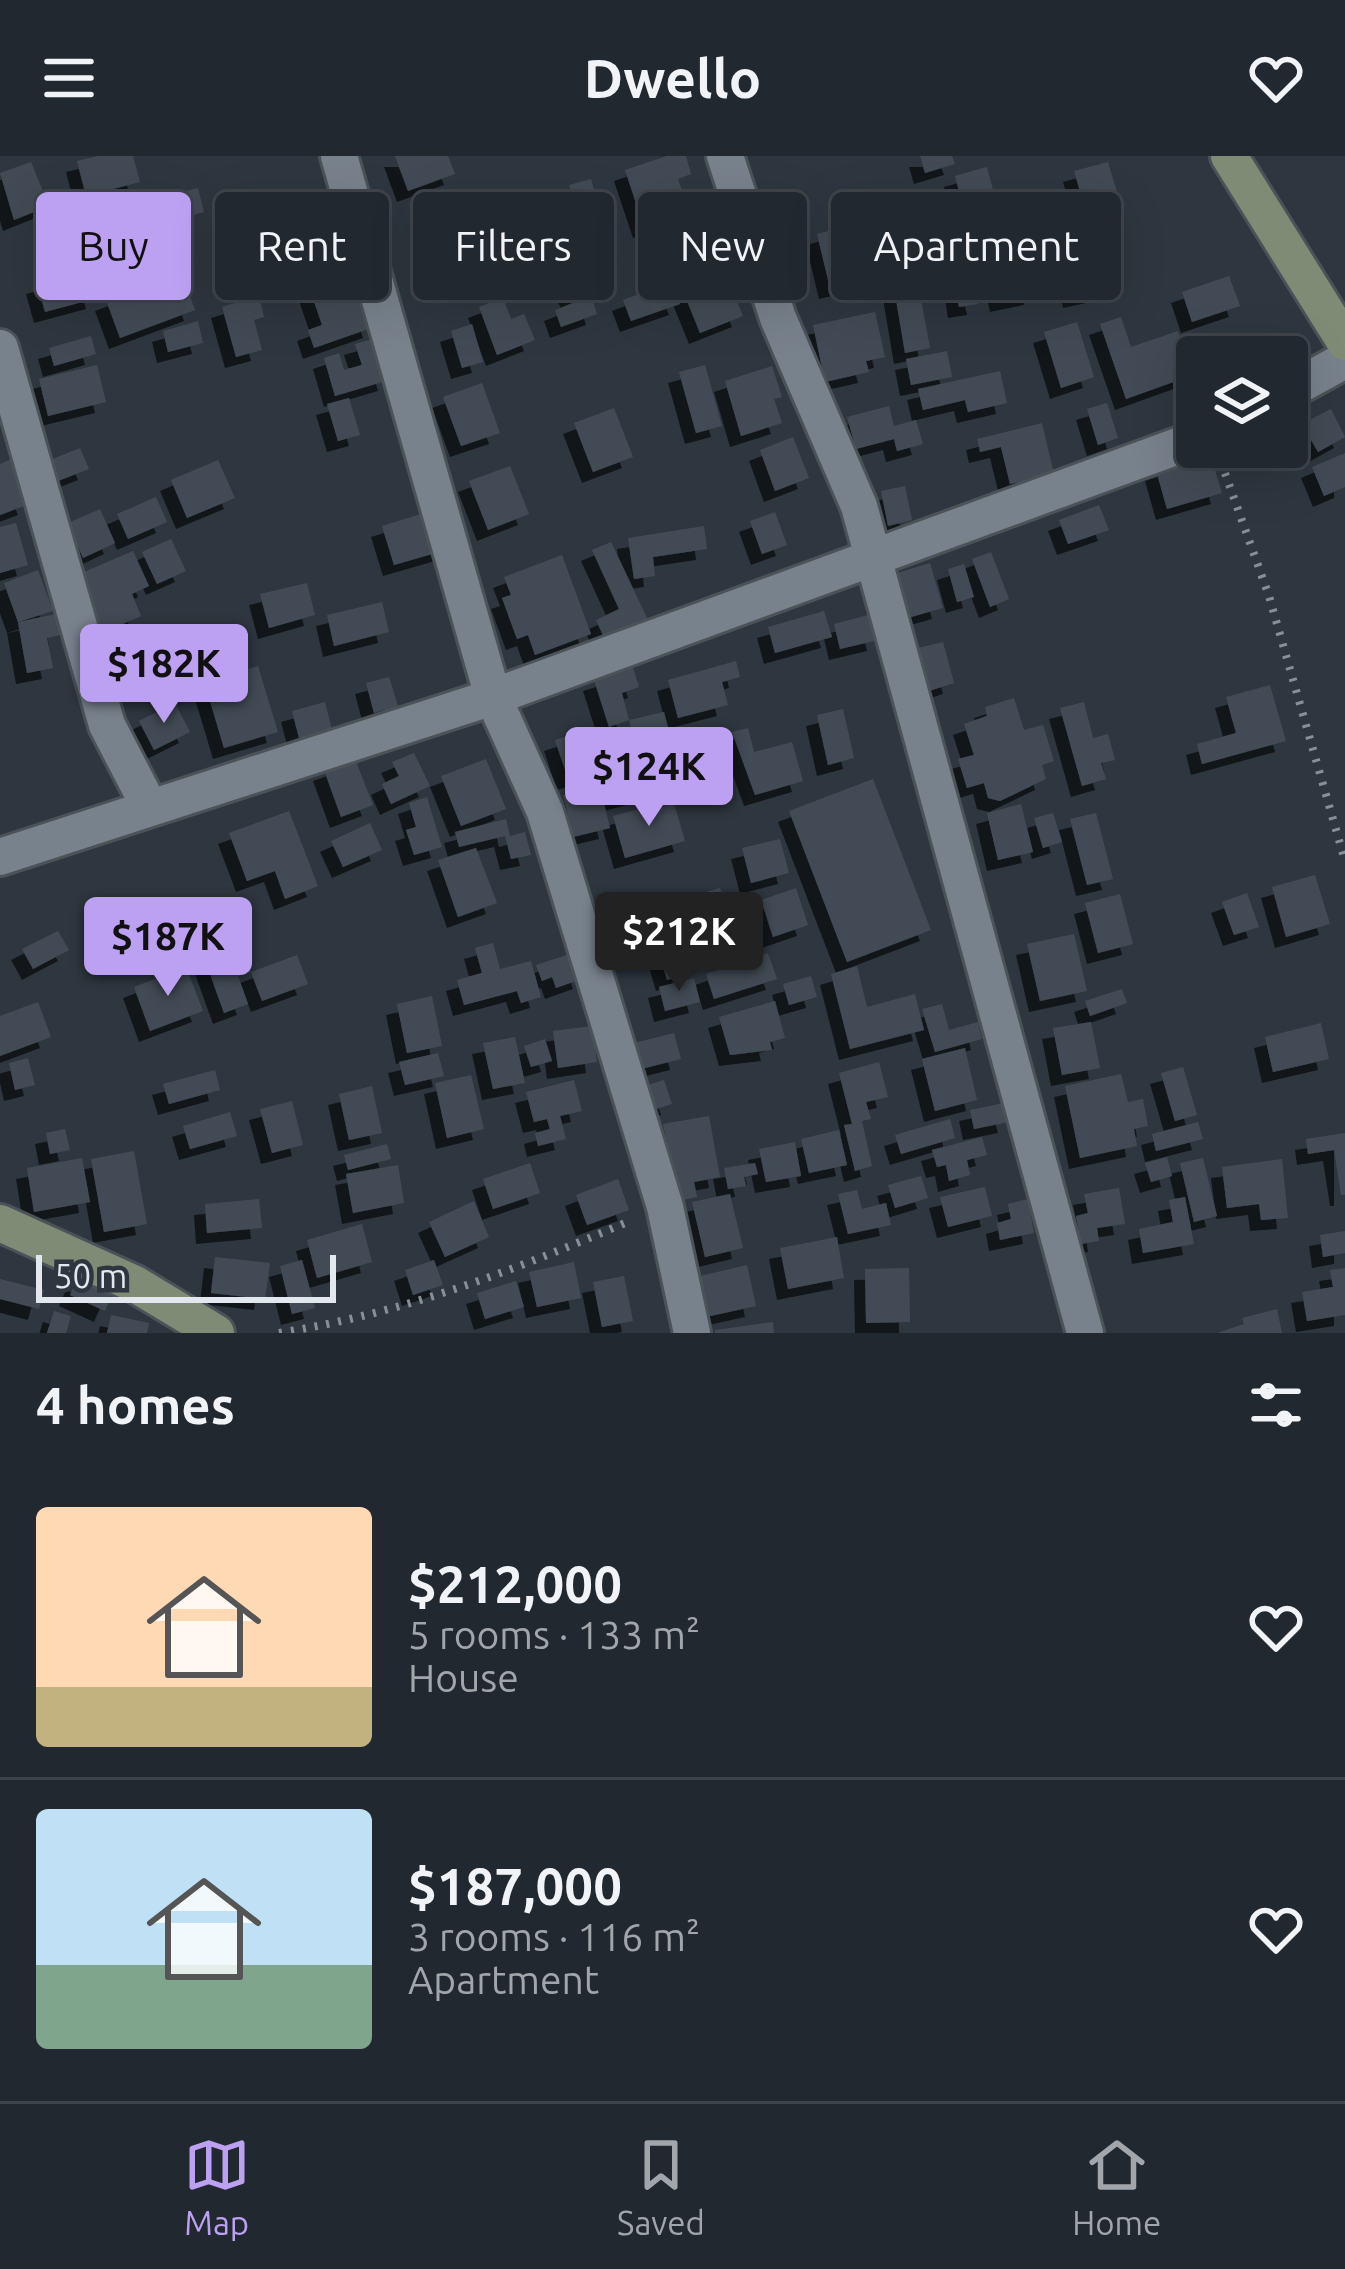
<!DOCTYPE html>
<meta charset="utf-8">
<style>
body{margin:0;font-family:Ubuntu,sans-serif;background:#2a3037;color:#f1f3f6;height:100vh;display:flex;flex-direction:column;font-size:45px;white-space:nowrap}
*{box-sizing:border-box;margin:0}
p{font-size:39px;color:#a2a6aa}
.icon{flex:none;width:66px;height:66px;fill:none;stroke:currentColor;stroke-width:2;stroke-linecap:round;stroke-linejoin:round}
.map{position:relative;height:1177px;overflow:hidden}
.panel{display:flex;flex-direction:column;background:#22282f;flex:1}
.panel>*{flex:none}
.top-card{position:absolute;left:36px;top:36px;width:1275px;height:108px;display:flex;gap:24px}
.buttons{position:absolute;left:1176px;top:180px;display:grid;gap:24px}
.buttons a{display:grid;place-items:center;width:132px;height:132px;border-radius:12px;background:#22282f;box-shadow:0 12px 48px #0002,0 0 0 3px #3f444b;font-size:60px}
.scale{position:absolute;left:36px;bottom:30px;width:300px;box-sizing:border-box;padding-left:12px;border:6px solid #e2e8ed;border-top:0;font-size:33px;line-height:42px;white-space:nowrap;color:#e2e8ed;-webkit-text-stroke:9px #2e363f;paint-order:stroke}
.price{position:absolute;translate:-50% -102px;padding:0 27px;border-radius:12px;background:#bca0f2;color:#111;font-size:39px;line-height:78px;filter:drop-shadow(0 3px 6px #0008)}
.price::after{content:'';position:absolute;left:50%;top:72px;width:36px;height:27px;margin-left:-18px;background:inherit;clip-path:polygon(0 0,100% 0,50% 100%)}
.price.active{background:#222;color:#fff}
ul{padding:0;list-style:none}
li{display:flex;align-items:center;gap:36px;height:300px;padding:0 36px}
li+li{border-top:3px solid #3f444b}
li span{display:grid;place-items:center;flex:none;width:336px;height:240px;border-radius:12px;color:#555}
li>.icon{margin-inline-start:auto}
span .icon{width:144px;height:144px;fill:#fffc;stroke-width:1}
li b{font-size:51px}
h2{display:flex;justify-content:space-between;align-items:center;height:144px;padding:0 36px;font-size:51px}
.chip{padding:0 42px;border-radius:12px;background:#22282f;box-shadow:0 12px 48px #0002,0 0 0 3px #3f444b;font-size:42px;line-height:108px}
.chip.active{background:#bca0f2;color:#111}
header{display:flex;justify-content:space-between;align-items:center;height:156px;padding:0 36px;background:#22282f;font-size:54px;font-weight:600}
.tabs{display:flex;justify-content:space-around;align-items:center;height:168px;border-top:3px solid #3f444b;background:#22282f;font-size:33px;color:#a2a6aa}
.tabs a{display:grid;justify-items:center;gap:6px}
.tabs .active{color:#bca0f2}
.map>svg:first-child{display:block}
.building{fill:#434c55;filter:url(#shadow)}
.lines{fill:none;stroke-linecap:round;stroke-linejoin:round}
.street-casing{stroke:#4b5359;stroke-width:42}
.secondary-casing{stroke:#4b5359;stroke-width:42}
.path{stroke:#888f96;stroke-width:8;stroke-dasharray:3 9;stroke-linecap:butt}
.street{stroke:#78828c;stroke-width:36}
.secondary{stroke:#808b76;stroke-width:36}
</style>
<header><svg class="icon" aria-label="menu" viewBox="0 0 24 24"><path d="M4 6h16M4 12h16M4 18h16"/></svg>Dwello<svg class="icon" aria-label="heart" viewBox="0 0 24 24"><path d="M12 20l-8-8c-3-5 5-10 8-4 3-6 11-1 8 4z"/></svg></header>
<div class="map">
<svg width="1345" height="1177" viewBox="0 0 1345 1177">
<defs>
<filter id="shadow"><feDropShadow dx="-11" dy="11" stdDeviation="0" flood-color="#0009"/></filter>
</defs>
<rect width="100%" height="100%" fill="#2e363f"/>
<g class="building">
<path d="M98 0H133L140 26 86 40 77 5Z"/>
<path d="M395 0H448L455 18 408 35Z"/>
<path d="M667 0H686L691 18 678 23 690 56 644 71 625 14Z"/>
<path d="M920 0H952L955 8 925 17Z"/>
<path d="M31 6 49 50 14 64 0 17Z"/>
<path d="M1108 6 1120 47 1086 56 1074 15Z"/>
<path d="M987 11 1000 61 968 69 955 20Z"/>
<path d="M591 23 603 66 581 71 569 29Z"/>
<path d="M198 32 204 56 158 68 151 43Z"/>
<path d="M930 37 936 57 887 72 882 52Z"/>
<path d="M474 47 487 96 451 106 437 58Z"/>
<path d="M803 49 810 72 767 86 759 63Z"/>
<path d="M721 51 732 91 688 104 676 65Z"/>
<path d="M962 62 970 107 950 111 941 66Z"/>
<path d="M859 67 872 122 830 132 817 78Z"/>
<path d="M1007 70 1012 91 977 99 971 79Z"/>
<path d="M525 80 530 95 495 107 490 91Z"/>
<path d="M1101 82 1111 133 1074 141 1068 111 1048 115 1043 93Z"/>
<path d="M1026 96 1035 138 1001 145 992 103Z"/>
<path d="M583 106 594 133 572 142 560 115Z"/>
<path d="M721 106 743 160 700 177 678 123Z"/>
<path d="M989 109 992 127 974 130 978 148 959 151 956 133 920 138 930 192 905 197 893 126Z"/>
<path d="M353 110 374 171 314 192 308 174 322 169 307 125Z"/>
<path d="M89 113 97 142 45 156 37 127Z"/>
<path d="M181 116 195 154 120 182 106 144Z"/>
<path d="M1229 120 1240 150 1192 166 1182 136Z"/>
<path d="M671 126 680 148 631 165 623 144Z"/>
<path d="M259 140 264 161 254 164 262 194 236 201 222 151Z"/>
<path d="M591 140 597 158 561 171 555 154Z"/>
<path d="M503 142 511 163 524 158 535 184 497 199 479 151Z"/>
<path d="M875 156 885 201 866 205 869 216 825 226 813 169Z"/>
<path d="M1121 161 1131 191 1178 175 1193 219 1126 243 1100 168Z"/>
<path d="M198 165 203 187 168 196 163 175Z"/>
<path d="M1077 166 1094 221 1061 232 1044 176Z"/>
<path d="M472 168 483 206 462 212 451 175Z"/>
<path d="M91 180 96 198 54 210 49 192Z"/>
<path d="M376 182 389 224 335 240 324 202 339 197 344 214 362 209 355 188Z"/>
<path d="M947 195 952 221 911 229 906 203Z"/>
<path d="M97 209 106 246 48 260 39 223Z"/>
<path d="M705 209 722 270 696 277 679 216Z"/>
<path d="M772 210 782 241 774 243 782 267 741 280 725 225Z"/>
<path d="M1000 215 1007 247 968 256 965 244 923 254 918 233Z"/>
<path d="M482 227 500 277 461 290 443 241Z"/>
<path d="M349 242 360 279 338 285 327 248Z"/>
<path d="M1107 247 1118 282 1098 289 1087 253Z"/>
<path d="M889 250 894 270 916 264 923 288 897 295 894 283 856 293 847 261Z"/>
<path d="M614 252 633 301 593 316 574 267Z"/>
<path d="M1331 253 1345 281 1318 296 1302 268Z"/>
<path d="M1042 267 1054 318 1010 328 1001 291 980 296 977 283Z"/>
<path d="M793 281 809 322 775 335 760 294Z"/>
<path d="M80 292 89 313 53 327 45 306Z"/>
<path d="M1345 297V331L1324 340 1312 311Z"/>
<path d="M1210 298 1222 337 1167 353 1156 314Z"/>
<path d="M11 303 29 348 0 359V308Z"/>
<path d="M218 304 235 342 187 362 171 324Z"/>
<path d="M510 310 529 358 488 374 469 325Z"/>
<path d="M905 330 912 364 888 370 881 335Z"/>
<path d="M156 341 167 366 128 383 117 358Z"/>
<path d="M1099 349 1109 374 1068 388 1059 364Z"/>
<path d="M100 353 115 387 83 402 68 367Z"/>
<path d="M434 354 446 394 394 409 382 370Z"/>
<path d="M775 356 787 389 762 398 750 365Z"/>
<path d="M16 367 28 409 0 417V371Z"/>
<path d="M704 370 707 393 653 401 655 420 634 423 628 382Z"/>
<path d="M171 383 186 415 157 428 142 396Z"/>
<path d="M611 386 649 466 606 486 596 464 619 453 592 394Z"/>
<path d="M133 395 149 430 132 438 141 460 102 477 77 419Z"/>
<path d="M991 396 1009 443 990 451 972 403Z"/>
<path d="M562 399 591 478 535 499 528 479 517 483 502 442 511 439 504 421Z"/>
<path d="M930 407 943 452 904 463 891 419Z"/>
<path d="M964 408 974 441 957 446 948 413Z"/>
<path d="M38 414 53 455 18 466 4 427Z"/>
<path d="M307 427 315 459 269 472 260 438Z"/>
<path d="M382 446 389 476 334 490 327 459Z"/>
<path d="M824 455 832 481 775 497 768 471Z"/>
<path d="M56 458 60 479 47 482 53 512 27 517 18 466Z"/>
<path d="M872 458 878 484 840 493 834 468Z"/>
<path d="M134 472 152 516 120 528 102 484Z"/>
<path d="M943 486 954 527 926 536 914 493Z"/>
<path d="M227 497 234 517 258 510 278 576 224 592 198 505Z"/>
<path d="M736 505 740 521 722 526 728 549 678 562 668 524Z"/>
<path d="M633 512 639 531 622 537 629 564 609 571 594 524Z"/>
<path d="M389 521 398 550 374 557 366 527Z"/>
<path d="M1270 529 1286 585 1202 608 1197 588 1236 577 1226 541Z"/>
<path d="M1014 542 1024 574 1043 569 1054 605 1042 609 1046 623 1000 645 988 642 984 627 967 632 958 603 974 599 964 568 987 560 985 551Z"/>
<path d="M325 546 332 574 299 582 292 555Z"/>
<path d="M1084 546 1093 582 1108 578 1115 604 1101 607 1106 623 1082 630 1060 552Z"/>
<path d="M175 547 190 576 154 594 139 565Z"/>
<path d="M843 553 854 602 828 609 817 559Z"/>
<path d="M664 556 671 583 636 591 629 564Z"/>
<path d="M748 572 754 596 792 586 803 625 755 639 732 576Z"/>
<path d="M580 576 593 615 568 623 555 584Z"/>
<path d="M712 576 723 614 677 626 666 588Z"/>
<path d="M414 597 430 630 391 648 382 628 399 620 392 606Z"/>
<path d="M626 599 631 617 656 611 661 632 615 644 605 605Z"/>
<path d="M355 603 373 649 341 661 324 614Z"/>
<path d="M486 603 506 653 461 670 441 620Z"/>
<path d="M873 623 931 774 847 806 789 655Z"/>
<path d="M600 630 610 672 573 681 563 639Z"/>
<path d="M427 641 442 691 414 699 406 674 416 671 409 647Z"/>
<path d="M673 644 685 685 625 702 613 660Z"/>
<path d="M1021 648 1033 696 998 704 987 657Z"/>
<path d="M289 655 318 730 285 743 275 715 247 725 229 677Z"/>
<path d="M1053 657 1062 686 1043 692 1034 662Z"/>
<path d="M1096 657 1113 723 1087 729 1070 663Z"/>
<path d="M506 663 510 680 525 676 531 699 511 703 505 680 459 691 455 676Z"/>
<path d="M370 667 382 694 343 711 331 685Z"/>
<path d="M780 683 789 717 751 727 742 692Z"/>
<path d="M476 692 497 747 458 761 438 704Z"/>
<path d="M1315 719 1330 768 1286 781 1272 731Z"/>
<path d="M720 732 731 769 688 780 677 745Z"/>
<path d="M796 732 808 769 773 781 761 744Z"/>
<path d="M1247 737 1259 771 1234 779 1222 746Z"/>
<path d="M632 738 642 765 601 778 593 751Z"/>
<path d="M1120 738 1133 788 1098 797 1085 747Z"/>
<path d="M58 775 69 794 33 813 22 793Z"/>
<path d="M1074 778 1087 835 1040 845 1027 788Z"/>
<path d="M239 782 251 816 238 820 248 848 224 857 202 796Z"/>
<path d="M675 785 685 818 667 824 657 790Z"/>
<path d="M493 787 500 813 531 805 541 841 521 847 517 835 464 849 457 824 482 817 475 792Z"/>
<path d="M576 796 584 822 556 832 552 821 542 825 536 809Z"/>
<path d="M768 797 777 823 714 843 706 818Z"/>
<path d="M297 799 308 828 262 845 251 816Z"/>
<path d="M857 810 867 851 915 838 924 874 850 893 831 818Z"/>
<path d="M186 811 203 855 150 875 134 831Z"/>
<path d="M811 820 817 841 789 849 783 828Z"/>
<path d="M694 822 700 846 665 855 659 831Z"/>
<path d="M1122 833 1127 847 1090 860 1085 845Z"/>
<path d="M432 840 442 890 407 897 397 848Z"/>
<path d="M775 845 785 882 770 886 772 894 730 899 719 861Z"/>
<path d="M38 846 51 881 0 900V860Z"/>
<path d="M942 848 949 874 978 866 982 883 935 896 922 853Z"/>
<path d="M1091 866 1100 912 1062 919 1053 872Z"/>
<path d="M1321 867 1329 903 1273 916 1265 881Z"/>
<path d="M592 870 597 906 558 912 553 875Z"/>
<path d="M674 877 681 903 637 914 630 888Z"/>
<path d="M515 881 525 927 493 933 483 887Z"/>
<path d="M545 883 552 905 531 911 524 890Z"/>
<path d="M965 892 977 944 935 955 922 903Z"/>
<path d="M438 897 444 920 405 929 399 906Z"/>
<path d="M28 902 35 929 15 934 9 907Z"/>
<path d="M879 906 888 941 866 946 871 963 862 965 872 1010 855 1015 844 969 852 968 839 917Z"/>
<path d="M1183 911 1197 959 1175 965 1161 917Z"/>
<path d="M215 914 220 934 169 948 163 928Z"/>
<path d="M1121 918 1128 946 1143 943 1148 970 1134 973 1137 990 1080 1002 1065 930Z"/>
<path d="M471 919 484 973 447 982 435 927Z"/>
<path d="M574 924 582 955 560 960 566 983 538 990 535 977 550 973 547 963 534 966 526 936Z"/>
<path d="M664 924 672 948 653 954 645 930Z"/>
<path d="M372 930 382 977 349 984 339 938Z"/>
<path d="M292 945 303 989 272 997 260 953Z"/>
<path d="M1004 947 1009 966 974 973 970 954Z"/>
<path d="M230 956 237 980 190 993 183 970Z"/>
<path d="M709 960 720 1021 694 1026 697 1041 678 1045 663 968Z"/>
<path d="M950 963 955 982 901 998 895 979Z"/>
<path d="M1198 966 1203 983 1156 995 1152 978Z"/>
<path d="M65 973 70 994 50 998 46 977Z"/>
<path d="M839 974 847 1009 809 1017 801 983Z"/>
<path d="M1345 977V1039H1341L1334 994 1308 998 1306 983Z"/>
<path d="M982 981 987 999 967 1004 970 1019 949 1025 946 1009 937 1011 932 994Z"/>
<path d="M795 986 801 1020 766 1026 759 993Z"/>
<path d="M387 988 391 1003 348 1014 344 999Z"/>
<path d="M134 995 147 1068 104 1076 91 1003Z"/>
<path d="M1167 1001 1172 1020 1151 1026 1145 1007Z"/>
<path d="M82 1002 90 1046 34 1056 27 1012Z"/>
<path d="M1203 1002 1217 1060 1194 1066 1180 1007Z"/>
<path d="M1282 1003 1288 1062 1261 1064 1259 1048 1227 1052 1222 1011Z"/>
<path d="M530 1007 540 1037 493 1053 483 1023Z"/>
<path d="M755 1007 758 1018 744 1021 746 1030 728 1033 724 1012Z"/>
<path d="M398 1009 404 1047 353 1057 346 1018Z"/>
<path d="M921 1020 928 1042 895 1052 888 1029Z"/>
<path d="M618 1023 629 1054 587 1069 576 1039Z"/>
<path d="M985 1031 992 1060 948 1071 940 1041Z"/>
<path d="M1119 1032 1125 1068 1097 1072 1099 1085 1081 1088 1076 1060 1088 1057 1084 1038Z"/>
<path d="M857 1034 862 1053 886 1047 891 1069 848 1078 838 1038Z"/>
<path d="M730 1038 743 1092 705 1101 692 1046Z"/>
<path d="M1185 1041 1194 1088 1143 1097 1139 1073 1173 1066 1169 1044Z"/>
<path d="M259 1043 262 1072 207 1077 205 1048Z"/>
<path d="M1028 1043 1034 1077 1000 1084 997 1067 1011 1063 1008 1048Z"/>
<path d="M474 1045 489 1081 445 1101 429 1066Z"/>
<path d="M362 1068 372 1106 317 1122 307 1084Z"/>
<path d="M1345 1075V1097L1323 1101 1320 1079Z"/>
<path d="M837 1081 844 1122 788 1133 780 1092Z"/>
<path d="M215 1101 270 1107 265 1143 211 1137Z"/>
<path d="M302 1104 315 1152 292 1158 280 1110Z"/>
<path d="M434 1104 443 1129 413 1139 405 1114Z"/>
<path d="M574 1106 581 1142 537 1151 529 1116Z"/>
<path d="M747 1109 756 1150 706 1161 696 1121Z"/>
<path d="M909 1112 910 1166 866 1167 865 1113Z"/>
<path d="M1345 1112V1159L1307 1165 1302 1136 1333 1131 1330 1114Z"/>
<path d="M624 1120 633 1165 602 1171 593 1126Z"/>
<path d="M0 1123 44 1134 39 1153 0 1143Z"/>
<path d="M77 1123 112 1139 105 1155 70 1139Z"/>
<path d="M516 1125 524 1151 485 1163 477 1137Z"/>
<path d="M1277 1153 1282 1177H1217L1244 1168 1242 1162Z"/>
<path d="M54 1155 71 1160 66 1177H47Z"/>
<path d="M111 1159 149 1167 147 1177H107Z"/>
<path d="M773 1166 774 1177H715V1174Z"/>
</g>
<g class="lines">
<defs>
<g id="street">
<path d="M339 0 493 541 545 656 665 1051 692 1177"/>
<path d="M725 0 778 162 859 350 1085 1177"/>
<path d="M0 192 107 569 149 650"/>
<path d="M1287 236 1345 204"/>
<path d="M0 701 493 541 1197 283"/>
</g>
<g id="secondary">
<path d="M1229 0 1345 186"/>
<path d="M0 1067 135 1128 216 1177"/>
</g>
</defs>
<use href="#street" class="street-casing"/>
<use href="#secondary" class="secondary-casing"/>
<g class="path">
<path d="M1221 306 1269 440 1345 705"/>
<path d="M279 1177C408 1156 511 1115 630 1065"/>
</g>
<use href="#street" class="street"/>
<use href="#secondary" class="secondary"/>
</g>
</svg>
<div class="buttons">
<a><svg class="icon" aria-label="layers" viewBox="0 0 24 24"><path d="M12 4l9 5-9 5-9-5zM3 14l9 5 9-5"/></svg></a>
</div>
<div class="scale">50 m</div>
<b class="price" style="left:164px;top:570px">$182K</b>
<b class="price" style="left:649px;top:673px">$124K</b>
<b class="price active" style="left:679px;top:838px">$212K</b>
<b class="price" style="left:168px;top:843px">$187K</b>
<div class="top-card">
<a class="chip active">Buy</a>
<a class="chip">Rent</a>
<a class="chip">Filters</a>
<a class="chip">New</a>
<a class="chip">Apartment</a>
</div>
</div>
<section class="panel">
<h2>4 homes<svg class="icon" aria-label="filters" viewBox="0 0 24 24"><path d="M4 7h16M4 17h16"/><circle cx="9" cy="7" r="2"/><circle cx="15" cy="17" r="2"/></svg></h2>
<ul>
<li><span style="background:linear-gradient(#ffd9b3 75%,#c2b280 0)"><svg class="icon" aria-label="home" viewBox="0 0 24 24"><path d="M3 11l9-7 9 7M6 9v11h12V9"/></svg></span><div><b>$212,000</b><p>5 rooms · 133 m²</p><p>House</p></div><svg class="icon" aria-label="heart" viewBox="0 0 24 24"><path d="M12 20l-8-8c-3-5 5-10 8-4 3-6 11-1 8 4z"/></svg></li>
<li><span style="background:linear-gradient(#bfe0f5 65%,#7fa58c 0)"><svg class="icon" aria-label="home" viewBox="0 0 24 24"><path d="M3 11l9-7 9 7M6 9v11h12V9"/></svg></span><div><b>$187,000</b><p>3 rooms · 116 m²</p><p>Apartment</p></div><svg class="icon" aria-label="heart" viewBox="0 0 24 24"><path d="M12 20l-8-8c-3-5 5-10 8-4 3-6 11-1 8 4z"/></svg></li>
</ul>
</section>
<nav class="tabs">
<a class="active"><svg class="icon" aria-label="map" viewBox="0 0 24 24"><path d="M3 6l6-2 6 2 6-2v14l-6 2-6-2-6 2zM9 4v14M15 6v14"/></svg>Map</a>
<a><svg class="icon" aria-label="saved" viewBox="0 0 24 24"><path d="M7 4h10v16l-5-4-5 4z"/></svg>Saved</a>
<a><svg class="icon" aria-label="home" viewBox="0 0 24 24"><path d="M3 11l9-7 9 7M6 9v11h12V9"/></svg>Home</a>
</nav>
